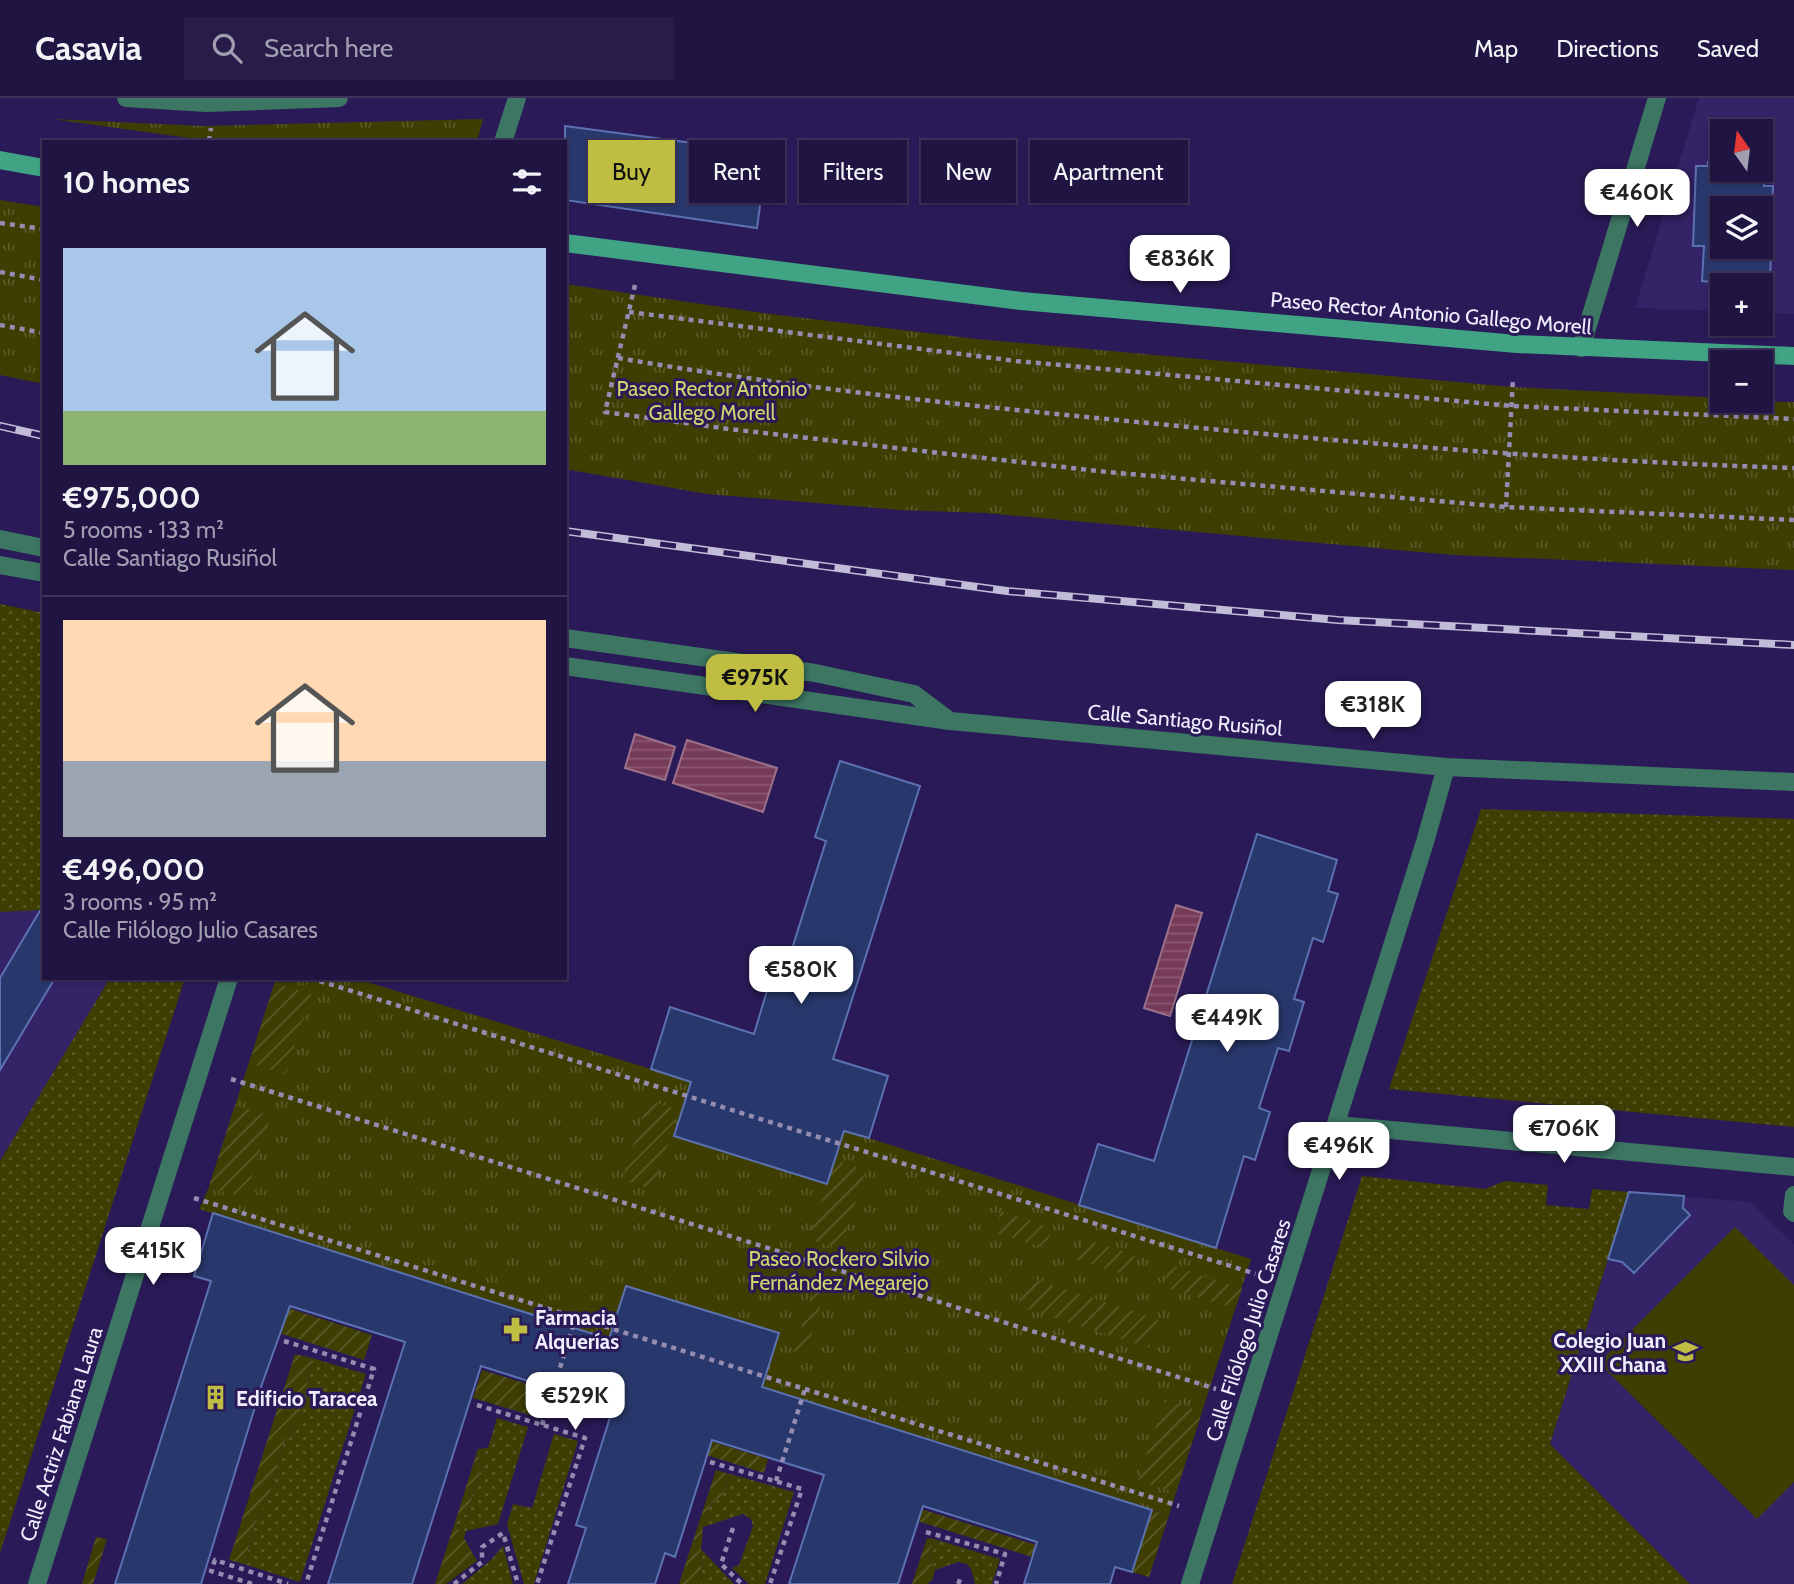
<!DOCTYPE html>
<meta charset="utf-8">
<style>
body{margin:0;font-family:Cabin,sans-serif;background:#281d49;color:#f1f3f6;height:100vh;display:flex;flex-direction:column;font-size:26px;white-space:nowrap}
*{box-sizing:border-box;margin:0}
p{font-size:23px;color:#a29eb2}
.icon{flex:none;width:38px;height:38px;fill:none;stroke:currentColor;stroke-width:2;stroke-linecap:round;stroke-linejoin:round}
.map{position:relative;flex:1;overflow:hidden}
.details{position:absolute;left:42px;top:42px;width:525px;height:840px;display:flex;flex-direction:column;background:#201442;border-radius:0px;box-shadow:0 2px 5px #0004,0 0 0 2px #3d335b}
.details>*{flex:none}
.guide{position:absolute;left:588px;top:42px;width:665px;height:63px;display:flex;gap:14px}
.needle{width:46px;rotate:346deg}
.fabs{position:absolute;left:1710px;top:21px;display:grid;gap:14px}
.fabs a{display:grid;place-items:center;width:63px;height:63px;border-radius:0px;background:#201442;box-shadow:0 2px 5px #0004,0 0 0 2px #3d335b;font-size:35px}
.price{position:absolute;translate:-50% -60px;padding:0 16px;border-radius:14px;background:#fff;color:#222;font-size:23px;line-height:46px;filter:drop-shadow(0 2px 4px #0008)}
.price::after{content:'';position:absolute;left:50%;top:42px;width:21px;height:16px;margin-left:-10px;background:inherit;clip-path:polygon(0 0,100% 0,50% 100%)}
.price.on{background:#bfbe42;color:#111}
ul{padding:0;list-style:none}
li{display:grid;align-content:center;gap:14px;height:371px;padding:0 21px}
li+li{border-top:2px solid #3d335b}
li span{display:grid;place-items:center;height:217px;border-radius:0px;color:#555}
li>.icon{margin-inline-start:auto}
span .icon{width:126px;height:126px;fill:#fffc;stroke-width:1}
li b{font-size:30px}
h2{display:flex;justify-content:space-between;align-items:center;height:84px;padding:0 21px;font-size:30px}
.tag{padding:0 24px;border-radius:0px;background:#201442;box-shadow:0 2px 5px #0004,0 0 0 2px #3d335b;font-size:24px;line-height:63px}
.tag.on{background:#bfbe42;color:#111}
header{display:flex;align-items:center;gap:42px;box-sizing:border-box;height:98px;padding:0 35px;background:#201442;border-bottom:2px solid #3d335b}
header strong{font-size:33px}
nav{display:flex;gap:38px;margin-inline-start:auto;font-size:24px}
.search{width:490px;height:63px;background:#281d49;display:flex;align-items:center;gap:18px;box-sizing:border-box;padding:0 24px;border-radius:0px;color:#a29eb2;font-size:26px}
.map>svg:first-child{display:block}
.built{fill:#342366;fill-rule:evenodd}
.grass{fill:url(#grass-dots)}
.park{fill:url(#park-tufts)}
.garden{fill:url(#garden-furrows)}
.pitch{fill:#3e3e03}
.water{fill:url(#water-rules);stroke:#9b718b;stroke-width:2}
.building{fill:#29386c;stroke:#5c71b2;stroke-width:2;fill-rule:evenodd}
.lines{fill:none;stroke-linecap:round;stroke-linejoin:round}
.path{stroke:#948cb1;stroke-width:4.5;stroke-dasharray:5 5;stroke-linecap:butt}
.pedestrian{stroke:#3d7763;stroke-width:18}
.minor{stroke:#3d7763;stroke-width:18}
.tertiary{stroke:#3d7763;stroke-width:18}
.secondary{stroke:#40a384;stroke-width:18}
.rail-casing{stroke:#c1bcd7;stroke-width:8}
.rail{stroke:#2a1b58;stroke-width:5;stroke-dasharray:16;stroke-linecap:butt}
.labels{text-anchor:middle;dominant-baseline:central;stroke-width:6;stroke-linejoin:round;paint-order:stroke}
.street-label{font-size:21px;fill:#efeefe;stroke:#2a1b58}
.park-label{font-size:21px;fill:#d2d36f;stroke:#2a1b58}
.poi-label{font-size:21px;font-weight:bold;fill:#efeefe;stroke:#2a1b58;text-anchor:start}
</style>
<header>
<strong>Casavia</strong>
<div class="search"><svg class="icon" aria-label="search" viewBox="0 0 24 24"><circle cx="10" cy="10" r="6"/><path d="M15 15l6 6"/></svg>Search here</div>
<nav><a>Map</a><a>Directions</a><a>Saved</a></nav>
</header>
<div class="map">
<svg width="1794" height="1486" viewBox="0 0 1794 1486">
<defs>
<pattern id="grass-dots" width="8" height="8" patternUnits="userSpaceOnUse" patternTransform="scale(1.75)"><rect width="8" height="8" fill="#3e3e03"/><path d="M2 2h.1M6 6h.1" fill="none" stroke="#5a5a29" stroke-width="1.8" stroke-linecap="round"/></pattern>
<pattern id="park-tufts" width="24" height="20" patternUnits="userSpaceOnUse" patternTransform="scale(1.75)"><rect width="24" height="20" fill="#3e3e03"/><path d="M3 7l-1-3M5 7V3M7 7l1-3M15 17l-1-3M17 17v-4M19 17l1-3" fill="none" stroke="#5a5a29"/></pattern>
<pattern id="garden-furrows" width="10" height="10" patternUnits="userSpaceOnUse" patternTransform="scale(1.75)"><rect width="10" height="10" fill="#3e3e03"/><path d="M-1 1l2-2M0 10L10 0M9 11l2-2" fill="none" stroke="#5a5a29"/></pattern>
<pattern id="water-rules" width="6" height="5" patternUnits="userSpaceOnUse" patternTransform="scale(1.75)"><rect width="6" height="5" fill="#773b5a"/><path d="M0 2.5h6" fill="none" stroke="#8b5873"/></pattern>
</defs>
<rect width="100%" height="100%" fill="#2a1b58"/>
<g class="built">
<path d="M1699 0H1794V216L1761 215 1760 187H1722V213L1635 210ZM1722 33H1760V72H1722ZM1722 110H1760V149H1722Z"/>
<path d="M44 811V880H110L0 1063V814Z"/>
<path d="M1629 1094 1750 1104 1794 1146V1486H1690L1550 1346Z"/>
</g>
<g class="grass">
<path d="M0 506 44 515V811L40 812 0 814Z"/>
<path d="M1481 711 1794 721V1029L1389 991Z"/>
<path d="M110 880H185L0 1455V1063Z"/>
<path d="M1362 1078 1485 1091 1505 1083 1548 1087 1546 1107 1589 1111 1592 1091 1629 1094 1550 1346 1690 1486H1232Z"/>
<path d="M312 1260 366 1276 300 1484 247 1467 250 1434 268 1403 283 1346 302 1315Z"/>
<path d="M497 1320 528 1329 498 1426 466 1433 464 1440 455 1424 457 1418 467 1416 483 1364 476 1357 478 1351 488 1350Z"/>
<path d="M554 1336 578 1343 534 1486H524L507 1426 513 1406 532 1410Z"/>
<path d="M730 1376 794 1394 765 1486H749L732 1470 739 1467 753 1428 751 1421 743 1416 703 1429 710 1407 722 1397Z"/>
<path d="M934 1441 1000 1461 992 1486H975L971 1471 967 1466 958 1464 935 1472 928 1458Z"/>
<path d="M503 1448 513 1486H462L492 1461Z"/>
<path d="M701 1451 734 1486H702Z"/>
</g>
<g class="park">
<path d="M52 21 203 28 483 21 477 44H218Z"/>
<path d="M0 102 44 109V286L0 277Z"/>
<path d="M565 186 763 215 976 241 1513 289 1722 300V303L1794 304V472L1453 457 985 415 901 412 707 396 565 371Z"/>
<path d="M276 880H354L651 971 1251 1161 1169 1417 199 1111 209 1089Z"/>
</g>
<g class="garden">
<path d="M275 885 311 896 285 976 249 965Z"/>
<path d="M648 1002 679 1012 653 1092 622 1081Z"/>
<path d="M235 1007 271 1018 245 1100 209 1089Z"/>
<path d="M835 1062 866 1072 840 1152 809 1141Z"/>
<path d="M1001 1113 1052 1130 1045 1150 994 1134Z"/>
<path d="M1084 1141 1135 1157 1128 1178 1077 1162Z"/>
<path d="M1170 1167 1242 1191 1235 1211 1163 1188Z"/>
<path d="M1027 1179 1158 1221 1149 1250 1018 1208Z"/>
<path d="M814 1191 825 1194 804 1259 793 1255Z"/>
<path d="M288 1210 372 1237 364 1262 279 1235Z"/>
<path d="M295 1256 312 1260 302 1315 283 1346 268 1403 250 1434 247 1467 229 1462Z"/>
<path d="M482 1272 541 1290 533 1318 473 1300Z"/>
<path d="M1165 1301 1202 1314 1175 1394 1138 1382Z"/>
<path d="M710 1343 768 1361 764 1375 706 1357Z"/>
<path d="M476 1357 483 1364 467 1416 457 1418Z"/>
<path d="M716 1372 730 1376 722 1397 710 1407 703 1429 701 1451 702 1486H679Z"/>
<path d="M921 1411 1036 1447 1032 1459 917 1423Z"/>
<path d="M1152 1412 1169 1417 1149 1479 1132 1474Z"/>
<path d="M455 1424 477 1463 446 1486H435Z"/>
<path d="M96 1439 107 1441 93 1486H82Z"/>
<path d="M927 1440 934 1441 928 1458 935 1472 932 1482 927 1486H912Z"/>
</g>
<path class="pitch" d="M1735 1129 1794 1187V1384L1757 1421 1599 1265Z"/>
<g class="water">
<path d="M635 636 675 649 665 682 625 670Z"/>
<path d="M687 642 777 670 763 714 673 685Z"/>
<path d="M1176 807 1202 815 1170 918 1144 910Z"/>
</g>
<g class="building">
<path d="M565 28 767 55 757 130 565 102Z"/>
<path d="M1708 64H1722V72H1760V65H1765L1764 88H1773L1770 182 1739 181 1740 187 1702 183 1704 148H1693L1696 68H1708ZM1722 110H1760V149H1722Z"/>
<path d="M840 663 920 688 833 961 888 978 869 1040 844 1033 827 1086 674 1038 691 984 651 971 670 909 754 936 770 883 772 884 777 870 785 873 826 743 815 739Z"/>
<path d="M1257 736 1337 762 1328 793 1338 796 1323 844 1313 840 1294 901 1304 904 1289 953 1278 950 1259 1010 1270 1014 1255 1062 1244 1058 1216 1150 1079 1107 1098 1046 1154 1063Z"/>
<path d="M44 806V880H55L0 972V880Z"/>
<path d="M1629 1094 1684 1098 1683 1110 1690 1117 1634 1175 1622 1164 1608 1161Z"/>
<path d="M213 1115 609 1241 626 1188 779 1235 762 1289 1152 1412 1132 1474 1115 1469 1110 1486H1024L1037 1444 923 1408 898 1486H789L824 1377 712 1342 675 1459 665 1455 655 1486H568L586 1430 576 1427 613 1310 481 1268 412 1486H328L405 1244 290 1208 262 1286 201 1486H115L211 1183 194 1178Z"/>
</g>
<g class="lines">
<g class="path">
<path d="M209 43 211 30"/>
<path d="M0 125 44 131"/>
<path d="M0 174 44 182"/>
<path d="M635 187 605 314 729 331 1107 374 1506 409 1794 422"/>
<path d="M629 214 1016 263 1512 308 1794 321"/>
<path d="M0 227 44 235"/>
<path d="M618 260C794 290 971 308 1148 325 1363 346 1578 363 1794 370"/>
<path d="M1506 409 1513 280"/>
<path d="M310 880 1256 1176"/>
<path d="M231 981 1216 1291"/>
<path d="M194 1100 1179 1408"/>
<path d="M284 1243 374 1271 306 1486"/>
<path d="M477 1307 585 1340 537 1486"/>
<path d="M542 1327 576 1219"/>
<path d="M710 1364 802 1391 770 1486"/>
<path d="M776 1383 805 1291"/>
<path d="M733 1430 721 1466 742 1486"/>
<path d="M926 1434 1005 1456 996 1486"/>
<path d="M252 1486 211 1473 215 1462 288 1486"/>
<path d="M454 1486 482 1464V1449L503 1435 518 1486"/>
<path d="M958 1486 962 1477"/>
</g>
<path class="pedestrian" d="M1794 1097 1792 1113 1794 1115"/>
<g class="minor">
<path d="M126 0 206 5 339 0"/>
<path d="M1581 250 1657 0"/>
<path d="M1337 1027 1794 1069"/>
<path d="M1190 1486 1425 744 1446 669"/>
</g>
<g class="tertiary">
<path d="M503 44 517 0"/>
<path d="M0 441 44 450"/>
<path d="M0 467 44 475"/>
<path d="M565 540 815 575 914 596 947 621"/>
<path d="M565 568 950 623 1446 669 1794 684"/>
<path d="M37 1486 229 880"/>
</g>
<g class="secondary">
<path d="M0 62 44 70"/>
<path d="M565 145 1021 203 1517 246 1794 258"/>
</g>
<defs>
<g id="rail">
<path d="M0 328 44 338"/>
<path d="M565 433 1007 493 1338 522 1794 547"/>
</g>
</defs>
<use href="#rail" class="rail-casing"/>
<use href="#rail" class="rail"/>
</g>
<defs>
<symbol id="pharmacy-bare" viewBox="-9 -9 18 18"><path d="M-2-6h4v4h4v4h-4v4h-4v-4h-4v-4h4Z" fill="#bfbe42" stroke="#2a1b58" stroke-width="2.5" paint-order="stroke"/></symbol>
<symbol id="school-bare" viewBox="-9 -9 18 18"><path d="M0-5L7-2L0 1L-7-2ZM-4 1L0 2.5L4 1V4Q0 6-4 4Z" fill="#bfbe42" stroke="#2a1b58" stroke-width="2.5" paint-order="stroke"/></symbol>
<symbol id="building-bare" viewBox="-9 -9 18 18"><path d="M-4-6H4V6H1V3H-1V6H-4ZM-2.5-4.3h1.7v1.8h-1.7ZM.8-4.3h1.7v1.8H.8ZM-2.5-1h1.7V.8h-1.7ZM.8-1h1.7V.8H.8Z" fill="#bfbe42" stroke="#2a1b58" stroke-width="2.5" paint-order="stroke"/></symbol>
</defs>
<g fill-rule="evenodd">
<use href="#pharmacy-bare" x="498" y="1214" width="35" height="35"/>
<use href="#school-bare" x="1668" y="1236" width="35" height="35"/>
<use href="#building-bare" x="198" y="1282" width="35" height="35"/>
</g>
<g class="labels">
<g class="street-label">
<text transform="translate(1431 215) rotate(5)">Paseo Rector Antonio Gallego Morell</text>
<text transform="translate(1185 622) rotate(5)">Calle Santiago Rusiñol</text>
<text transform="translate(1248 1232) rotate(-72)">Calle Filólogo Julio Casares</text>
<text transform="translate(61 1336) rotate(-72)">Calle Actriz Fabiana Laura</text>
</g>
<g class="park-label">
<text x="712" y="290">Paseo Rector Antonio<tspan x="712" dy="24">Gallego Morell</tspan></text>
<text x="839" y="1160">Paseo Rockero Silvio<tspan x="839" dy="24">Fernández Megarejo</tspan></text>
</g>
<g class="poi-label">
<text x="535" y="1219">Farmacia<tspan x="535" dy="24">Alquerías</tspan></text>
<text x="1666" y="1242" text-anchor="end">Colegio Juan<tspan x="1666" dy="24">XXIII Chana</tspan></text>
<text x="236" y="1300">Edificio Taracea</text>
</g>
</g>
</svg>
<div class="fabs">
<a><svg class="needle" viewBox="-14 -14 28 28"><path d="M0-13l5 13h-10z" fill="#e53935"/><path d="M0 13l5-13h-10z" fill="#a29eb2"/></svg></a>
<a><svg class="icon" aria-label="layers" viewBox="0 0 24 24"><path d="M12 4l9 5-9 5-9-5zM3 14l9 5 9-5"/></svg></a>
<a>+</a>
<a>−</a>
</div>
<b class="price" style="left:1637px;top:131px">€460K</b>
<b class="price" style="left:1180px;top:197px">€836K</b>
<b class="price on" style="left:755px;top:616px">€975K</b>
<b class="price" style="left:1373px;top:643px">€318K</b>
<b class="price" style="left:801px;top:908px">€580K</b>
<b class="price" style="left:1227px;top:956px">€449K</b>
<b class="price" style="left:1564px;top:1067px">€706K</b>
<b class="price" style="left:1339px;top:1084px">€496K</b>
<b class="price" style="left:153px;top:1189px">€415K</b>
<b class="price" style="left:575px;top:1334px">€529K</b>
<div class="guide">
<a class="tag on">Buy</a>
<a class="tag">Rent</a>
<a class="tag">Filters</a>
<a class="tag">New</a>
<a class="tag">Apartment</a>
</div>
<section class="details">
<h2>10 homes<svg class="icon" aria-label="filters" viewBox="0 0 24 24"><path d="M4 7h16M4 17h16"/><circle cx="9" cy="7" r="2"/><circle cx="15" cy="17" r="2"/></svg></h2>
<ul>
<li><span style="background:linear-gradient(#a9c7e8 75%,#8fb573 0)"><svg class="icon" aria-label="home" viewBox="0 0 24 24"><path d="M3 11l9-7 9 7M6 9v11h12V9"/></svg></span><div><b>€975,000</b><p>5 rooms · 133 m²</p><p>Calle Santiago Rusiñol</p></div></li>
<li><span style="background:linear-gradient(#ffd9b3 65%,#9aa5b1 0)"><svg class="icon" aria-label="home" viewBox="0 0 24 24"><path d="M3 11l9-7 9 7M6 9v11h12V9"/></svg></span><div><b>€496,000</b><p>3 rooms · 95 m²</p><p>Calle Filólogo Julio Casares</p></div></li>
</ul>
</section>
</div>
